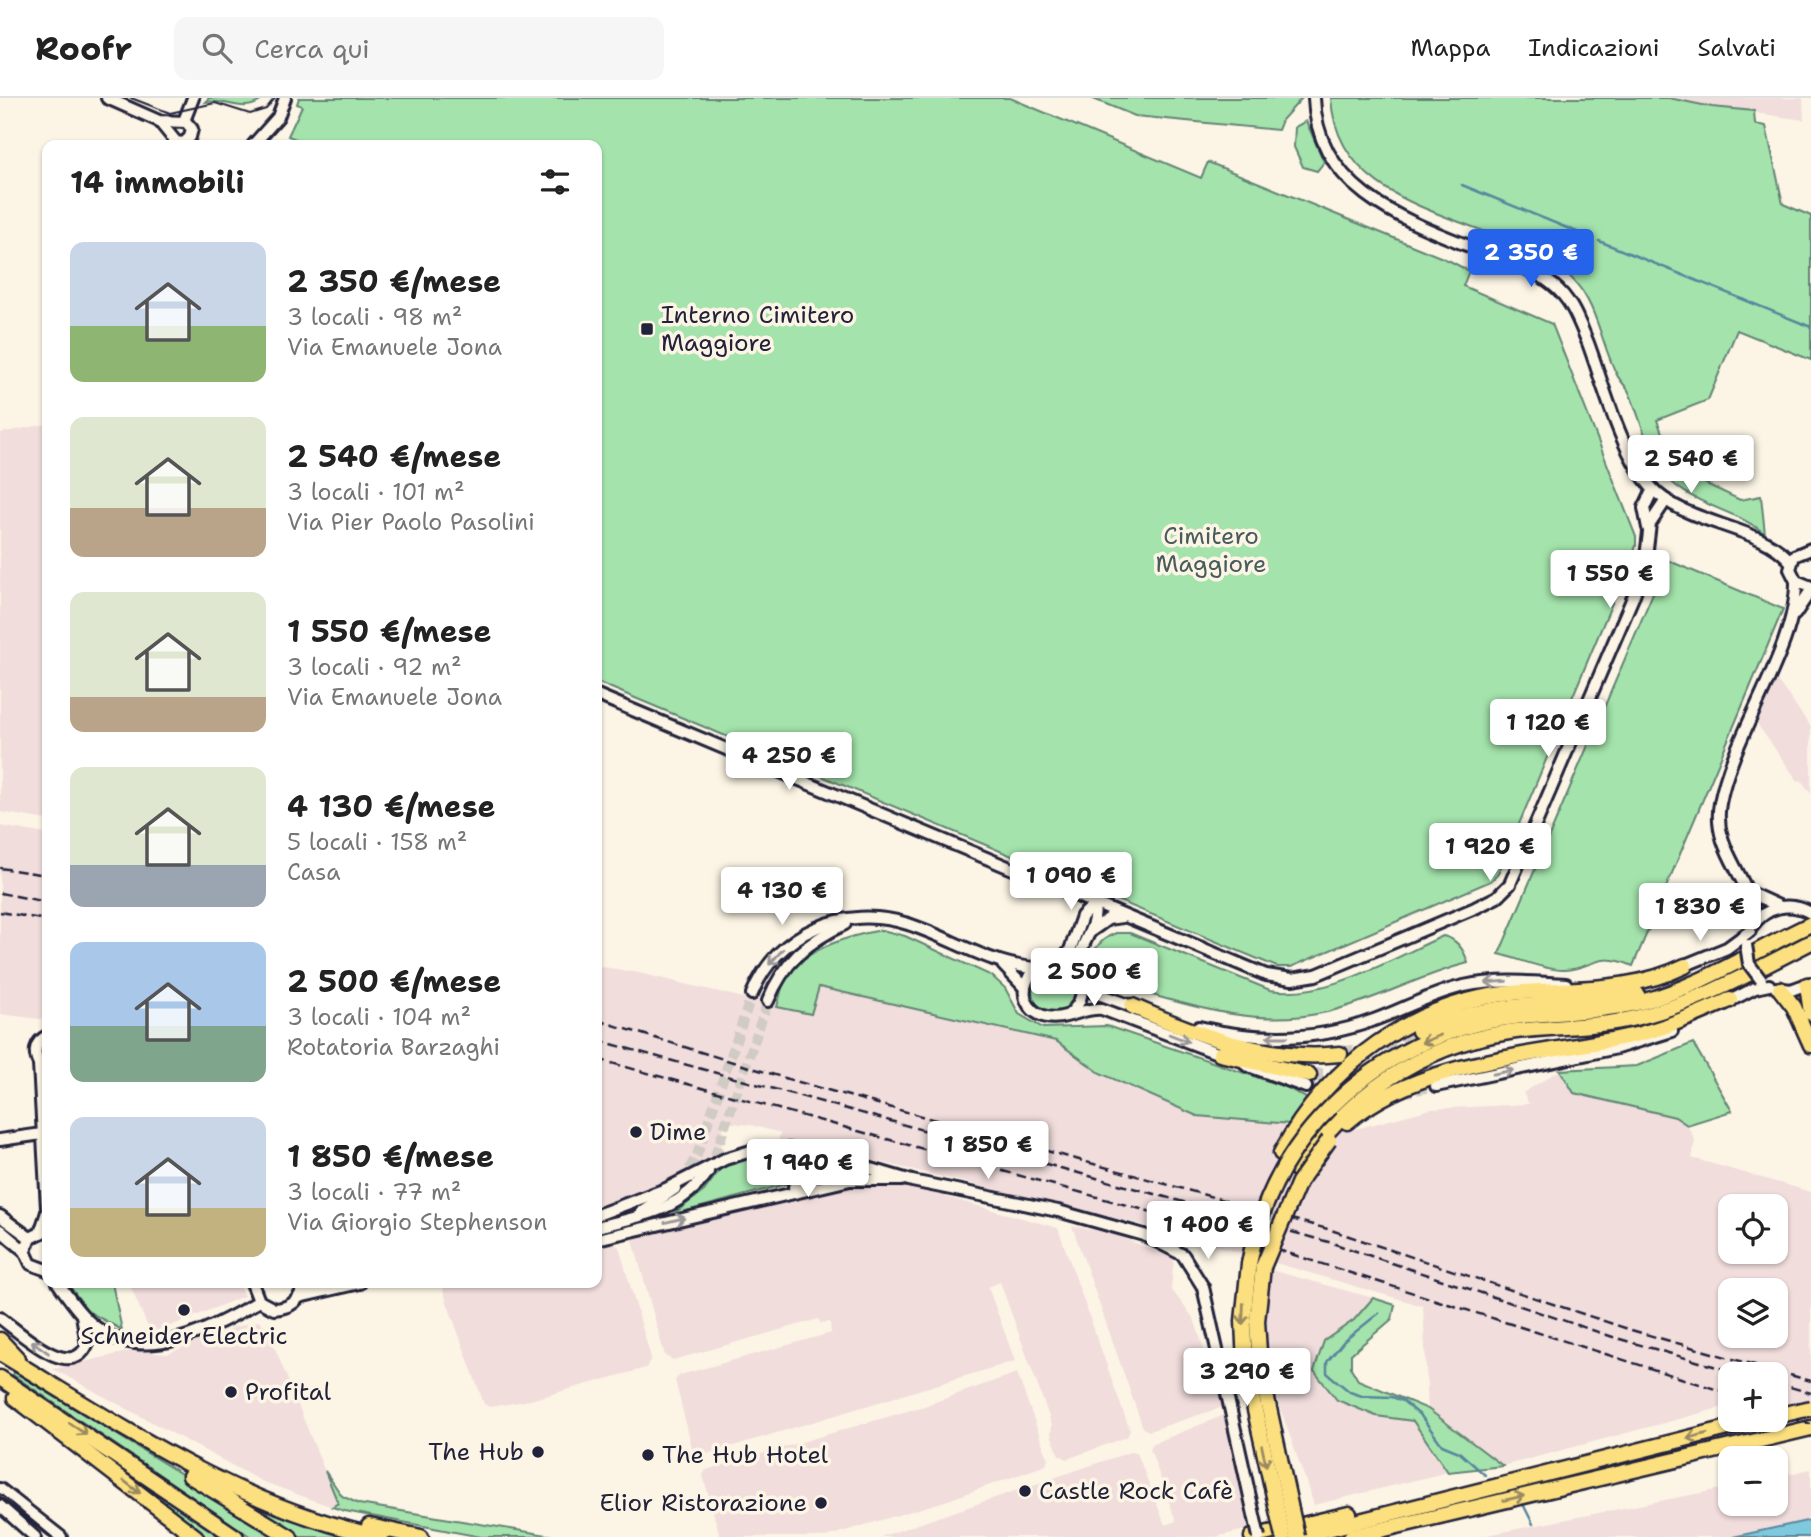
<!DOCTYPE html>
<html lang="it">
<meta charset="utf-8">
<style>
body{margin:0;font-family:"Shantell Sans",sans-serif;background:#f6f6f6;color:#222;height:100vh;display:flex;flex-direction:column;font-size:26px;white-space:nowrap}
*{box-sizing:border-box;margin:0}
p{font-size:23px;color:#767676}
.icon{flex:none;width:38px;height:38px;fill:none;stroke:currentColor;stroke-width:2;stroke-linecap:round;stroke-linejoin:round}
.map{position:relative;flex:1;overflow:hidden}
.drawer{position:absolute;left:42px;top:42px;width:560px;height:1148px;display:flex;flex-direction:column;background:#fff;border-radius:14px;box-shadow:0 2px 5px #0004}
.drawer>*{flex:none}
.buttons{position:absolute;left:1718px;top:1096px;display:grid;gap:14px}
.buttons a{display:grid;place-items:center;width:70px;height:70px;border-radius:14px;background:#fff;box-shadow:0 2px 5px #0004;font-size:35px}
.price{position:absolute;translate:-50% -60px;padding:0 16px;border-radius:7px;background:#fff;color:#222;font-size:23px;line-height:46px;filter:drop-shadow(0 2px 4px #0008)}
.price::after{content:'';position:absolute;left:50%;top:42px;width:21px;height:16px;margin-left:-10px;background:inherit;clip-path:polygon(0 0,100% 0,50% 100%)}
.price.active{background:#2563eb;color:#fff}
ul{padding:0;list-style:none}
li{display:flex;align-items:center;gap:21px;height:175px;padding:0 28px}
li span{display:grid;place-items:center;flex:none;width:196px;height:140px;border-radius:14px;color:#555}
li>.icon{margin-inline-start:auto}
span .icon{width:84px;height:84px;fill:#fffc;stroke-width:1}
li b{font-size:30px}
h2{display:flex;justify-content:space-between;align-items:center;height:84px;padding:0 28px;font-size:30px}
header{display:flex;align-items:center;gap:42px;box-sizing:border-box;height:98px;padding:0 35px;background:#fff;border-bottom:2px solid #e0e0e0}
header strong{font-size:33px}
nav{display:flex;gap:38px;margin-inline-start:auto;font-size:24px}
.search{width:490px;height:63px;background:#f6f6f6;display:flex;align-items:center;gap:18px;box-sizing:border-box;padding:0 24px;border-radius:14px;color:#767676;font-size:26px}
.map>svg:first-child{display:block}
.built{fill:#f0dddc;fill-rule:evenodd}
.green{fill:#a4e4ac;stroke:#638374;stroke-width:2}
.water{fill:#7ec9de;stroke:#59869d;stroke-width:2}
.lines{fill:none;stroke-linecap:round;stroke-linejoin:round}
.stream{stroke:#59869d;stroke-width:2.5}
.secondary-tunnel{stroke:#d0cbc3;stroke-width:10;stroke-dasharray:10 5;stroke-linecap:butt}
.highway-tunnel{stroke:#d0cbc3;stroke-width:14;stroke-dasharray:14 7;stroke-linecap:butt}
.secondary-casing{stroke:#22223b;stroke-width:16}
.highway-casing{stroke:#22223b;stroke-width:19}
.secondary{stroke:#fcf5e5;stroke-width:10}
.highway{stroke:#fce080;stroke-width:14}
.tram{stroke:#22223b;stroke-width:2}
.rail{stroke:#22223b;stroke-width:2.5;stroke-dasharray:10 5;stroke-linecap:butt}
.secondary-bridge-casing{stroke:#22223b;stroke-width:16;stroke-linecap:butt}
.highway-bridge-casing{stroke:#22223b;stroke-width:19;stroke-linecap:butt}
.secondary-bridge{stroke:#fcf5e5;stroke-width:10}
.highway-bridge{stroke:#fce080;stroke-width:14}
.oneway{stroke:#9a9698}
.oneway2{stroke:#9a8a61}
.poi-dot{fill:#22223b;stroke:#fcf5e5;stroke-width:2.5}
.labels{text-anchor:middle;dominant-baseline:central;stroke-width:7;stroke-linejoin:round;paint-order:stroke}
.poi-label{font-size:24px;fill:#22223b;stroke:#fcf5e5;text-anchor:start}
.park-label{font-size:24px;fill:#495c5d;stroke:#fcf5e5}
</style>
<header>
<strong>Roofr</strong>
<div class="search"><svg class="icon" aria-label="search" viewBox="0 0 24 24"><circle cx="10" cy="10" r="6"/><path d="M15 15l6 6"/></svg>Cerca qui</div>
<nav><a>Mappa</a><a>Indicazioni</a><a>Salvati</a></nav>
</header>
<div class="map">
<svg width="1811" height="1439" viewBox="0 0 1811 1439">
<rect width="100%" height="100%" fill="#fcf5e5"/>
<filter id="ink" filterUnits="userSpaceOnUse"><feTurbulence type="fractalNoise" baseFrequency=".0143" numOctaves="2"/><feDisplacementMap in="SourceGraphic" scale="14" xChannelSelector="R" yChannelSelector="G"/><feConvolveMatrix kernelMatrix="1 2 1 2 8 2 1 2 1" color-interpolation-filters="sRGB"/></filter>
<g filter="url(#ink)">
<g class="built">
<path d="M1669 0H1803L1804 22 1713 9Z"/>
<path d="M47 326V722L0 714V335Z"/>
<path d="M1776 581 1811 629V696L1801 682 1798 683 1757 626Z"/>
<path d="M0 728 47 736V922L0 916Z"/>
<path d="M597 868 639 875 811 916 818 889 1056 943 1100 975 1197 1018 1352 1032 1431 1011 1529 1006 1523 995 1560 972 1574 995 1675 1019 1687 1027 1695 1042 1692 1060 1811 1094V1330L1776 1319V1276H1731V1307L1503 1368 1428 1311 1423 1208 1156 1130 809 1047 778 1044 780 1035 751 1027 724 1024 720 1057 634 1097 597 1107ZM1731 1108H1776V1153H1731ZM1731 1192H1776V1237H1731Z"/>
<path d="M890 1087 928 1094 1058 1130 1130 1333 1127 1339 1067 1361 1059 1357 1051 1336 1052 1327 1000 1184 988 1189 1015 1263 703 1357 693 1354 675 1282 680 1277 831 1235 830 1224 820 1225 819 1221 673 1262 665 1258 632 1139 845 1090Z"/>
<path d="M1072 1128 1113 1136 1174 1161 1171 1191 1194 1221 1223 1309 1149 1333 1143 1330Z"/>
<path d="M611 1142 619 1149 651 1260 646 1270 530 1302 490 1309 484 1306 443 1193 446 1185H597V1145Z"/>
<path d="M1267 1171 1373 1200 1354 1222 1324 1243 1376 1318 1413 1323 1448 1374 1314 1407 1275 1295 1263 1248 1259 1226Z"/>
<path d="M129 1185H238L244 1198 151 1236Z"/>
<path d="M258 1223 266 1228 338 1406 332 1409 261 1383 53 1271 149 1249 153 1255 167 1256 235 1229Z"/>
<path d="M1017 1275 1048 1361 1046 1367 945 1403 825 1439H720L703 1377 706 1372 921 1309Z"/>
<path d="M1227 1316 1250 1431 1215 1439H880L1130 1354 1137 1355 1165 1427 1176 1423 1150 1351 1152 1346Z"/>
<path d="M1811 1371V1439H1477L1731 1389V1405H1776V1379Z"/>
</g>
<g class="green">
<path d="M209 0H264C245 18 226 0 205 4Z"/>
<path d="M299 0H1010L1201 80 1208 64 1450 163 1469 173 1463 188 1552 226 1636 439V448L1498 776 1491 783 1291 869H1277L597 584V47H311L288 38 302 8 297 6Z"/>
<path d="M1091 0H1302L1282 22 1278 32 1135 18Z"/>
<path d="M1331 0H1669L1712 9 1754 13 1755 26 1766 28 1783 106 1811 118V262L1737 232 1708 302 1657 322 1672 360 1685 376 1740 402 1761 398 1765 436C1735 410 1686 407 1662 373 1647 350 1640 319 1629 294 1626 288 1620 283 1617 277 1598 240 1598 198 1561 171 1487 115 1338 118 1331 0Z"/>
<path d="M1306 23 1324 64 1317 73 1303 69 1294 49 1295 29Z"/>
<path d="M1667 462 1783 511 1633 868C1595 852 1594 871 1564 872 1547 873 1516 860 1499 856Z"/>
<path d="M882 832 905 838 992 878 1005 890 1019 916 1043 930 1107 928 1288 990 1308 1001 1290 1026 1197 1018 1100 975 1056 943 819 889 811 916 777 909C780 899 782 885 788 877 806 850 852 837 882 832Z"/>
<path d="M1116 835H1130L1270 892C1327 901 1391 861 1443 838 1457 841 1464 851 1468 865 1420 877 1375 903 1327 914 1250 932 1177 903 1103 883L1093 876C1087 857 1098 842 1116 835Z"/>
<circle cx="1054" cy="892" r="22"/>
<path d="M1693 945 1732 1013 1687 1027 1675 1019 1574 995 1560 972 1637 968Z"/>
<path d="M773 1056 805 1058 809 1066 807 1076 797 1083 672 1117 704 1093 722 1069 746 1060Z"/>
<path d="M67 1185H112L122 1232 89 1214Z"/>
<path d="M1373 1200 1395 1207 1392 1221 1351 1256V1270L1358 1282 1428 1311 1503 1368 1448 1374 1413 1323 1376 1318 1337 1302 1314 1273 1324 1243 1354 1222Z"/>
<path d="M14 1274 285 1439H251L13 1277Z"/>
<path d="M106 1361 220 1439H203L104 1363Z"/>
<path d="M325 1373 342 1398 359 1406 559 1439H481L345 1413 332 1409 338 1405Z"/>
<path d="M231 1395 359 1439H299Z"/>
</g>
<path class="water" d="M1811 1422V1439H1733Z"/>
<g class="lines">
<g class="stream">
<path d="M1462 87 1577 134"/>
<path d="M1599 143 1811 229"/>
<path d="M1379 1215 1344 1243 1327 1264V1275L1350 1294 1362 1298 1392 1299 1403 1303 1421 1318 1442 1347 1459 1354 1485 1377"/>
<path d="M1524 1408 1533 1426"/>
</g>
<g class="secondary-tunnel">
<path d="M1306 989 1348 996"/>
<path d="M1402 995 1436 988"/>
<path d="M710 1072 768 903"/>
<path d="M682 1084 697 1057 752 896"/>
</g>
<g class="highway-tunnel">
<path d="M1340 956 1370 951 1419 933"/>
<path d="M1401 974 1434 968"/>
<path d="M1309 977 1370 978"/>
</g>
<defs>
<g id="secondary">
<path d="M107 0 159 23 176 44 184 45 190 39 192 31 186 24 159 23"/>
<path d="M1314 0C1317 102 1424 128 1501 161 1519 168 1538 174 1553 187 1572 202 1579 224 1588 245 1604 288 1621 356 1652 390 1686 428 1760 426 1791 464"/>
<path d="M184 23 193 0"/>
<path d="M253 47 278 19 285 0"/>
<path d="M1648 430 1644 410 1653 391"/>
<path d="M1811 451 1794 458 1790 471 1796 483 1811 489"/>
<path d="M1795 516 1811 492"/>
<path d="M597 597 1266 877 1292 881 1316 877 1475 810 1497 799 1510 786 1634 497 1646 459 1650 426 1666 402"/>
<path d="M1748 794 1781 809"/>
<path d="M1754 825C1755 782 1711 754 1720 705 1733 634 1797 551 1796 483"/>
<path d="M1752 828C1767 808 1789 803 1811 815"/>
<path d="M1091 833 1108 821 1122 819"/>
<path d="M1054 863 1069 855 1082 818 1094 807"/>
<path d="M1003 867 1025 890"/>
<path d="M1678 870 1727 850 1750 833"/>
<path d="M1079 877C1073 849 1099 833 1094 807"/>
<path d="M1082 886 1093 894 1137 910"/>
<path d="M1776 890 1791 892 1810 885"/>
<path d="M752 896C777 834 844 806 908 826 952 840 989 867 1035 870"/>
<path d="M768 903C783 865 808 843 845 826"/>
<path d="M1724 906 1755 890 1769 887"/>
<path d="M1069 916C1082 905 1085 893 1079 877L1064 864C1026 859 1009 905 1043 918 1062 925 1082 909 1102 911L1225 958"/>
<path d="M1199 929C1257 943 1318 943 1374 922 1404 911 1432 895 1464 888 1498 881 1532 884 1566 886"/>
<path d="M47 938C35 944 33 954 39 966L47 970"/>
<path d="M39 966 47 1110"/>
<path d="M1246 967 1306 989"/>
<path d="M1436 988 1617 950 1672 933"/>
<path d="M0 1042 42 1036"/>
<path d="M794 1089 814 1076 815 1064 810 1054"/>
<path d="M642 1113 676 1090"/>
<path d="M597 1117 666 1091 725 1061 751 1053 789 1051 831 1059 912 1083 1058 1113 1144 1137 1183 1157 1203 1189"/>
<path d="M0 1118 30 1140"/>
<path d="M597 1129C641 1118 680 1113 708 1074"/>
<path d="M0 1132 25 1153"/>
<path d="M41 1132 47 1114"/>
<path d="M47 1132 30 1140 25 1153 31 1166 47 1172"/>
<path d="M597 1141 850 1082H902"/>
<path d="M58 1185C69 1200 81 1219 97 1230 147 1267 214 1230 259 1203"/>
<path d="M252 1185 259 1203 274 1211C291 1210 302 1202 303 1185"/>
<path d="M299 1199 360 1185"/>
<path d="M0 1220C19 1233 70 1284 87 1247L82 1217"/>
<path d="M0 1391 61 1439"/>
<path d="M0 1408 35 1439"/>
</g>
<g id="highway">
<path d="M1807 887 1811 915"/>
<path d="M1780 891 1794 909 1811 947"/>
<path d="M1132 908C1198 937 1267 964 1340 956"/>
<path d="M1419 933C1498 900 1558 910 1637 896"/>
<path d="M1220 956 1309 977"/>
<path d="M1331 1009C1380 960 1445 927 1514 919 1557 914 1599 914 1641 904 1702 888 1755 852 1811 826"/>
<path d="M1347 1024C1425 959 1545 958 1640 936 1671 928 1700 915 1730 902"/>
<path d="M1281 1055C1328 967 1412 905 1512 895 1572 889 1629 895 1685 868"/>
<path d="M1298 1073C1346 999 1421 947 1509 934 1551 928 1594 930 1635 920 1698 905 1754 873 1811 844"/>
<path d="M0 1242 17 1260"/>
<path d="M0 1255C121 1328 239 1409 380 1439"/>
<path d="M1245 1267 1243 1223 1249 1166"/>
<path d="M1260 1269 1257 1223 1263 1169"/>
<path d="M0 1280 236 1439"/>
<path d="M15 1300 196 1439"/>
<path d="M190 1378 290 1439"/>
<path d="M369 1428 421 1439"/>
<path d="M1252 1439 1349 1416"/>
<path d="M1296 1439 1764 1321"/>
<path d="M1351 1439 1811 1330"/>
</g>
</defs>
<use href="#secondary" class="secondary-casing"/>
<use href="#highway" class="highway-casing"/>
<use href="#secondary" class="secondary"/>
<use href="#highway" class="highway"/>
<g class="tram">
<path d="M131 0 170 15 215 5 250 16 266 11 275 0"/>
<path d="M0 1396 52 1439"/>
</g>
<g class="rail">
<path d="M0 770 47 777"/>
<path d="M0 795 47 804"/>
<path d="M0 814 47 822"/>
<path d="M597 922 788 981 1331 1132 1631 1232 1811 1283"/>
<path d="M597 942 1332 1145 1613 1239 1741 1276"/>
<path d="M597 961 1206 1129 1731 1296"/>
<path d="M1776 1285 1811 1295"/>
<path d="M1776 1316 1811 1326"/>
</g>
<defs>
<g id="secondary-bridge">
<path d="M1746 847 1749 866 1761 882"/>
<path d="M1203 1189 1259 1439"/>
</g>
<g id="highway-bridge">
<path d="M1249 1166C1260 1106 1287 1052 1331 1009"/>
<path d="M1263 1169 1299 1084 1329 1042"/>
<path d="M1245 1267 1283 1439"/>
<path d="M1260 1269 1297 1439"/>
<path d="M1776 1318 1811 1310"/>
</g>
</defs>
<use href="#secondary-bridge" class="secondary-bridge-casing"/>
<use href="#highway-bridge" class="highway-bridge-casing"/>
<use href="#secondary-bridge" class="secondary-bridge"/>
<use href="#highway-bridge" class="highway-bridge"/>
</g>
<defs><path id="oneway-shaft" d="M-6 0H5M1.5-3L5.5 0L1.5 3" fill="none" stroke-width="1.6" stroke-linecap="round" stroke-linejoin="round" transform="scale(1.75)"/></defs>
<g class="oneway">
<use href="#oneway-shaft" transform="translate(776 859) rotate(132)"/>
<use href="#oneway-shaft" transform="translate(1496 884) rotate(176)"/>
<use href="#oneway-shaft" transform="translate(1277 939) rotate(180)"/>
<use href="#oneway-shaft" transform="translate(1179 940) rotate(21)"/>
<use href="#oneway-shaft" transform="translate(1503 974) rotate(-11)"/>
<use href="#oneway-shaft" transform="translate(675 1122) rotate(-14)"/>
<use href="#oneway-shaft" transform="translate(40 1249) rotate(-144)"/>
</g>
<g class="oneway2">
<use href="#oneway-shaft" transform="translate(1431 941) rotate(157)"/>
<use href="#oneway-shaft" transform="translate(1243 1216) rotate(92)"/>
<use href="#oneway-shaft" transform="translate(78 1331) rotate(34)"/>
<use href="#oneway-shaft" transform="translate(1697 1338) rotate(166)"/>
<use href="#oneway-shaft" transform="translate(1264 1358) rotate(77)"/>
<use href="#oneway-shaft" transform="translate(132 1389) rotate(37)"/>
<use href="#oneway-shaft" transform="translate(1514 1400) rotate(-13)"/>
</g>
</g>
<g class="poi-dot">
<rect x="640" y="224" width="14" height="14" rx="3.5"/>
<circle cx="636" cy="1034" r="7"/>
<circle cx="184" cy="1212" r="7"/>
<circle cx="231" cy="1294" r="7"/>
<circle cx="538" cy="1354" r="7"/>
<circle cx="648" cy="1357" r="7"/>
<circle cx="1025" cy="1393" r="7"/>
<circle cx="821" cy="1405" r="7"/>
</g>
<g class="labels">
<g class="poi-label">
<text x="661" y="217">Interno Cimitero<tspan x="661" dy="28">Maggiore</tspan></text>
<text x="650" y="1034">Dime</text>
<text x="184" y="1238" text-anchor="middle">Schneider Electric</text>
<text x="245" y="1294">Profital</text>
<text x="524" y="1354" text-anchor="end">The Hub</text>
<text x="662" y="1357">The Hub Hotel</text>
<text x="1039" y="1393">Castle Rock Cafè</text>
<text x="807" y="1405" text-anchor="end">Elior Ristorazione</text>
</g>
<g class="park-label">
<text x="1211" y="438">Cimitero<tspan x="1211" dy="28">Maggiore</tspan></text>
</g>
</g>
</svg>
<div class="buttons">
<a><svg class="icon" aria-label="locate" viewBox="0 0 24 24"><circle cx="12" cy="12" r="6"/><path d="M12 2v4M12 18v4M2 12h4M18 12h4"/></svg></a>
<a><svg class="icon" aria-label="layers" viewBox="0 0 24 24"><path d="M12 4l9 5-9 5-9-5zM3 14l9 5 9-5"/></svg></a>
<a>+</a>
<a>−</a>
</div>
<b class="price active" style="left:1531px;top:191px">2 350 €</b>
<b class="price" style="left:1691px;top:397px">2 540 €</b>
<b class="price" style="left:1610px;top:512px">1 550 €</b>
<b class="price" style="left:1548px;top:661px">1 120 €</b>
<b class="price" style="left:789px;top:694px">4 250 €</b>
<b class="price" style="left:1490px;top:785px">1 920 €</b>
<b class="price" style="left:1071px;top:814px">1 090 €</b>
<b class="price" style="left:782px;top:829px">4 130 €</b>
<b class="price" style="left:1700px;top:845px">1 830 €</b>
<b class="price" style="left:1094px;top:910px">2 500 €</b>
<b class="price" style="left:988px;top:1083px">1 850 €</b>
<b class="price" style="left:808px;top:1101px">1 940 €</b>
<b class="price" style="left:1208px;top:1163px">1 400 €</b>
<b class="price" style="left:1247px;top:1310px">3 290 €</b>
<section class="drawer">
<h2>14 immobili<svg class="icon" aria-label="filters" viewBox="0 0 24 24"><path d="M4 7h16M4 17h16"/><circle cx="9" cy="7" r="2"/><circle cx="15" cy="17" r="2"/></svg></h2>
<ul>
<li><span style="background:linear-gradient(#c9d6e8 60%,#8fb573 0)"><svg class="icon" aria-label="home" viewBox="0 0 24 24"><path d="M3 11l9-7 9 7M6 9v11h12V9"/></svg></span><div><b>2 350 €/mese</b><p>3 locali · 98 m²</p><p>Via Emanuele Jona</p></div></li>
<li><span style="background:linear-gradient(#dfe7d0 65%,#b9a48a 0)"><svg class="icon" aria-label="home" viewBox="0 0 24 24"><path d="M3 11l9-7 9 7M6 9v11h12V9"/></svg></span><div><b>2 540 €/mese</b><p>3 locali · 101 m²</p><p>Via Pier Paolo Pasolini</p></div></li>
<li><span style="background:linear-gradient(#dfe7d0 75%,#b9a48a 0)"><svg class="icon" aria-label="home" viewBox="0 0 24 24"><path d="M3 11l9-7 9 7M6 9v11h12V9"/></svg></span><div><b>1 550 €/mese</b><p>3 locali · 92 m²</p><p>Via Emanuele Jona</p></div></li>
<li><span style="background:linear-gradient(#dfe7d0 70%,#9aa5b1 0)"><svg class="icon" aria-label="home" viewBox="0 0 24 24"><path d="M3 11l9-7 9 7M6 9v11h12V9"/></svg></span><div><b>4 130 €/mese</b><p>5 locali · 158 m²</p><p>Casa</p></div></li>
<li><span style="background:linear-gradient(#a9c7e8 60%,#7fa58c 0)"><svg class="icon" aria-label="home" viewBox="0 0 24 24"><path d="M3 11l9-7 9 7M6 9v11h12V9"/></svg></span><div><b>2 500 €/mese</b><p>3 locali · 104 m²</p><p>Rotatoria Barzaghi</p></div></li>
<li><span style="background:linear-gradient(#c9d6e8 65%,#c2b280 0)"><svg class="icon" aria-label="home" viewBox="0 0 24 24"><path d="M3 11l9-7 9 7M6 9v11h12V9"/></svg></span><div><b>1 850 €/mese</b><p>3 locali · 77 m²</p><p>Via Giorgio Stephenson</p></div></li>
</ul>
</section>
</div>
